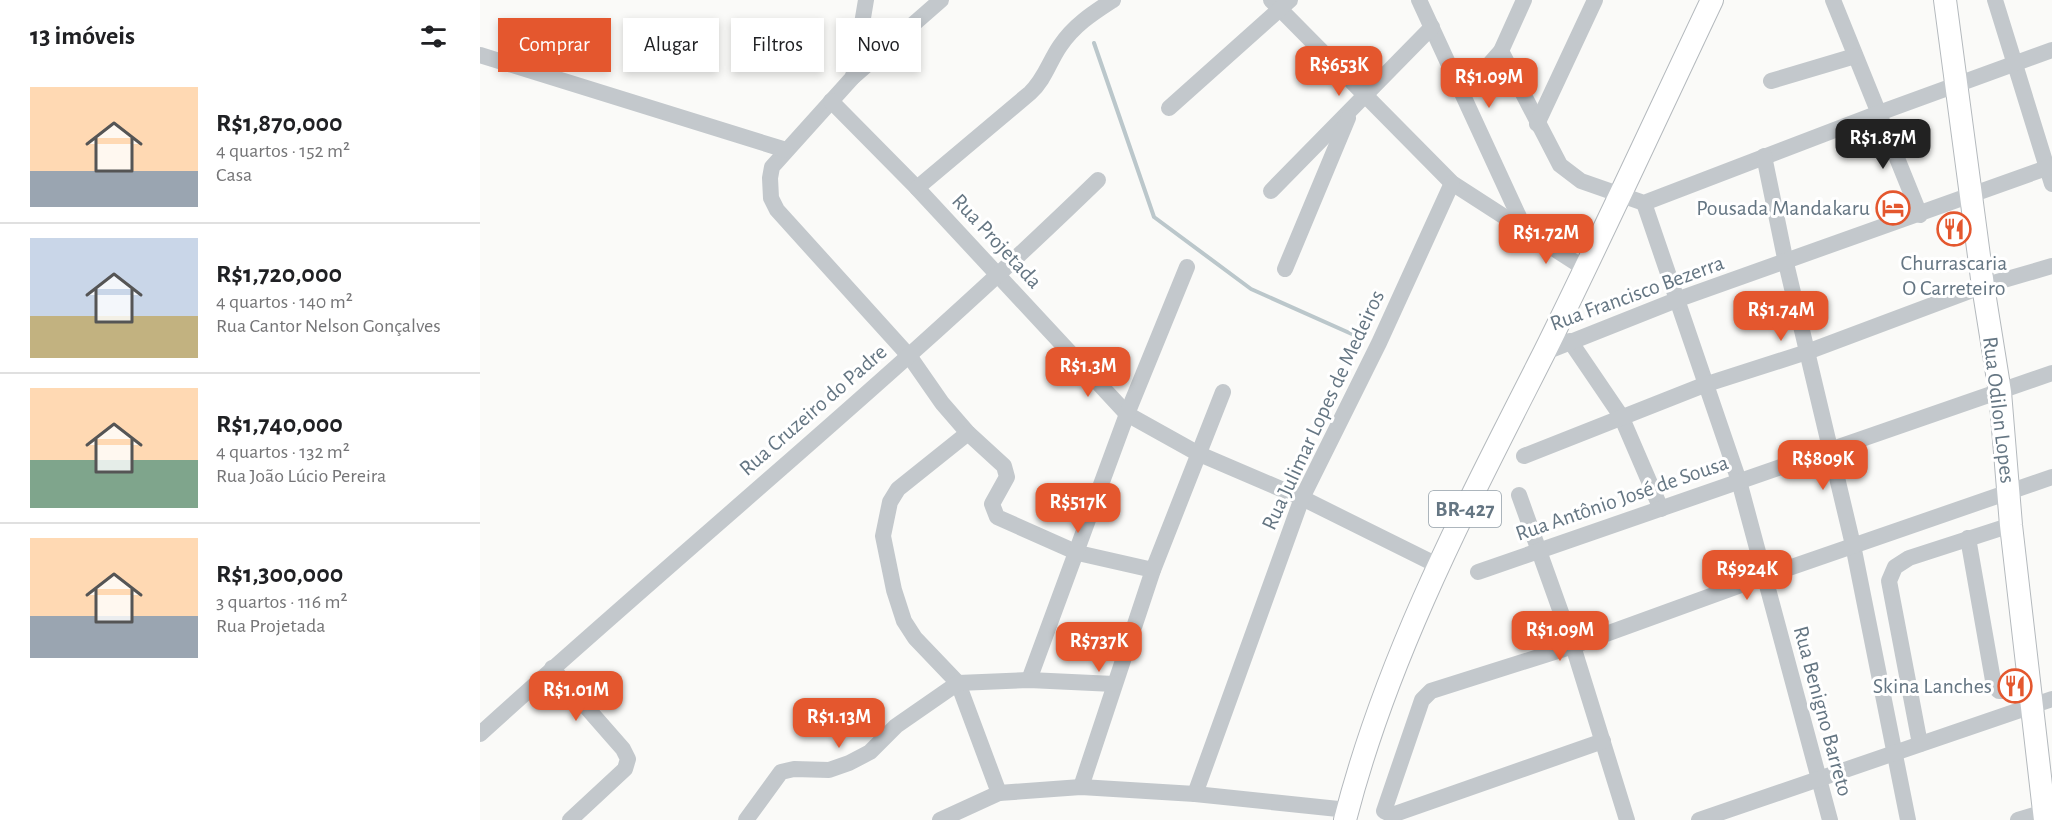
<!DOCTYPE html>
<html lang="pt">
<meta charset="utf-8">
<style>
body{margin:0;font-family:"Alegreya Sans",sans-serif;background:#f6f6f6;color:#202124;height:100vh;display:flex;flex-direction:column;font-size:22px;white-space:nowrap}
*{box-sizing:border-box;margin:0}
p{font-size:20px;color:#757577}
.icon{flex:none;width:33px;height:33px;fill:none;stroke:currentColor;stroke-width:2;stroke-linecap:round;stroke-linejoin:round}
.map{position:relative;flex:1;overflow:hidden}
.panel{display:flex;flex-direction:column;background:#fff;width:480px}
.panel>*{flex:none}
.guide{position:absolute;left:18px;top:18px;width:570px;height:54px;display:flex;gap:12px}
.price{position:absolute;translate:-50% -51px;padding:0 14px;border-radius:12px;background:#e4572e;color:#fff;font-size:20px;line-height:39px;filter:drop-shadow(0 2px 3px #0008)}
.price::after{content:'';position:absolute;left:50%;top:36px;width:18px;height:14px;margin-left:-9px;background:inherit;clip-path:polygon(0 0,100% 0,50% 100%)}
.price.current{background:#222;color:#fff}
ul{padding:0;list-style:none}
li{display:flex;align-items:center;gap:18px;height:150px;padding:0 30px}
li+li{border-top:2px solid #e0e0e0}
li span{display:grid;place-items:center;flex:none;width:168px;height:120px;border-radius:0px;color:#555}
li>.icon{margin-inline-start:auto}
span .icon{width:72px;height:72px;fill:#fffc;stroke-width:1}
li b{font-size:26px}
h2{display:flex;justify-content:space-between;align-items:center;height:72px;padding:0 30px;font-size:26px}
.pill{padding:0 21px;border-radius:0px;background:#fff;box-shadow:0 3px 9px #0003;font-size:21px;line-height:54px}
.pill.current{background:#e4572e;color:#fff}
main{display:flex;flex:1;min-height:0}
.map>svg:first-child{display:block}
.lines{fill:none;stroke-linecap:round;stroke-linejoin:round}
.stream{stroke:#bbc7cb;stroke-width:4}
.highway-casing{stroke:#b4b9bd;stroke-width:24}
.minor{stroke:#c3c8cc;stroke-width:16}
.highway{stroke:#fff;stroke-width:22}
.labels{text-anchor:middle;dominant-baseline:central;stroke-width:6;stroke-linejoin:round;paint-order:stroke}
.shield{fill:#fff;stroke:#939fa8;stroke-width:1.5}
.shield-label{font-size:21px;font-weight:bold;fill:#657683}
.poi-label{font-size:22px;fill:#657683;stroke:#fff;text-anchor:end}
.street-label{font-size:22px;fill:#657683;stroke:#fff}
</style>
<main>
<section class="panel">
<h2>13 imóveis<svg class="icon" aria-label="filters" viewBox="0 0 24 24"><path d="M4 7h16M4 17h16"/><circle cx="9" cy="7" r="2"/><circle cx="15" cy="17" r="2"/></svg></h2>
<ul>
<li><span style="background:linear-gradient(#ffd9b3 70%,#9aa5b1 0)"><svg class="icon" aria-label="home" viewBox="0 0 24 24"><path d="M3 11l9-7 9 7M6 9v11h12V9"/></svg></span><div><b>R$1,870,000</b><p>4 quartos · 152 m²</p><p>Casa</p></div></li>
<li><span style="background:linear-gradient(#c9d6e8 65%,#c2b280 0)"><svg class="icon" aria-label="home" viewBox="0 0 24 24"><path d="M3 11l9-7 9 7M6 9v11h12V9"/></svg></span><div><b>R$1,720,000</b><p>4 quartos · 140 m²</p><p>Rua Cantor Nelson Gonçalves</p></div></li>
<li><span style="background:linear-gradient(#ffd9b3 60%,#7fa58c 0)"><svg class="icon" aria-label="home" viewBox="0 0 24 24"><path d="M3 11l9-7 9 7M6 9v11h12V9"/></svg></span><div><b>R$1,740,000</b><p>4 quartos · 132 m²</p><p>Rua João Lúcio Pereira</p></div></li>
<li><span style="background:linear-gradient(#ffd9b3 65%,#9aa5b1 0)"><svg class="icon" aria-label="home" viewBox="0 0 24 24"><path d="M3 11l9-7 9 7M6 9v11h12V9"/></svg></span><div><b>R$1,300,000</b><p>3 quartos · 116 m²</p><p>Rua Projetada</p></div></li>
</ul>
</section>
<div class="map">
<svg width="1572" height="820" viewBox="0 0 1572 820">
<rect width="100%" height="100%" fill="#fafaf8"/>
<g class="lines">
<path class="stream" d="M614 43 674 217 771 289 883 339"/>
<defs>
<g id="highway">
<path d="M1465 0 1503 286 1520 392 1531 525 1565 820"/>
<path d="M865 820C907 655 988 503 1064 353 1122 236 1176 118 1232 0"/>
</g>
</defs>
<use href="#highway" class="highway-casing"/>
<g class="minor">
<path d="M461 0 373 77 292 167 290 178 291 198 297 210 430 357 462 403 488 433 524 466 527 477 512 504 517 517 598 553 673 570"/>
<path d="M791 0 972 183 1104 268"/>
<path d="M939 0 1046 232"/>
<path d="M1353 0 1440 215"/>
<path d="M1515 0 1572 184"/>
<path d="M1021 51 1080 165 1101 181 1164 203 1399 113 1572 50"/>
<path d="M0 55 306 150"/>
<path d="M373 77 386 0"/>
<path d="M1291 81 1375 56"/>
<path d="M979 85 1006 68 1021 51 1044 0"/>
<path d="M351 101 437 188 647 414 717 453 822 498 959 566"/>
<path d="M689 108 810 0"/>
<path d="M1057 124 1115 0"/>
<path d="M1284 156 1306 263 1373 545 1428 820"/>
<path d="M437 188 550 93C565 79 569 62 580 46 594 25 613 13 633 0"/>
<path d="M791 191 952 27"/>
<path d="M1164 203 1259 481 1350 820"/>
<path d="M805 269 868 118"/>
<path d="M1090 341 1141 416 1181 509"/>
<path d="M1063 353 1199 299 1572 166"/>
<path d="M488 433 418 489 410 502 403 536 414 590 424 621 435 638 478 683 519 793"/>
<path d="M1044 456 1224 385 1327 352 1503 286 1572 266"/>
<path d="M1039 495 1093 646 1147 820"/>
<path d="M1488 538 1514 686 1519 691H1551"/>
<path d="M998 572 1572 373"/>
<path d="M72 668 143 749 148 759 145 769 90 820"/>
<path d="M549 680 647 414 707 267"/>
<path d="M0 734C205 548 419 373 618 180"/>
<path d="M1123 741 912 815 904 811 942 700 951 691 1093 646 1283 577 1572 477"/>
<path d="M1440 744 1409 581 1415 567 1429 558 1531 525"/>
<path d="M601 787 673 570 743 392"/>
<path d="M715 794 822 498 899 343 972 183"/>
<path d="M266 820 301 772 314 769 349 770 369 763 390 752 416 726 478 683 549 680 634 684"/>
<path d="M460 820 519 793 601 787 715 794 868 810"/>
<path d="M1219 820 1572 699"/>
<path d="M1538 820 1564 812"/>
</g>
<use href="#highway" class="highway"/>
</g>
<defs>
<symbol id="hotel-ring" viewBox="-11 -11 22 22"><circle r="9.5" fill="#fff" stroke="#e4572e" stroke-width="1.5"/><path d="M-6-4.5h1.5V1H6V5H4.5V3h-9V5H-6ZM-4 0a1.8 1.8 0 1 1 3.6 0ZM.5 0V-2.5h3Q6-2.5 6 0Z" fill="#e4572e"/></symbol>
<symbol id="restaurant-ring" viewBox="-11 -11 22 22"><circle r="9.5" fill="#fff" stroke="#e4572e" stroke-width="1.5"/><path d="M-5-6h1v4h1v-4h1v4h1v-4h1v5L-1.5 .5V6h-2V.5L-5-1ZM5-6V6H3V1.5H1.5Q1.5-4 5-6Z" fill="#e4572e"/></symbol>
</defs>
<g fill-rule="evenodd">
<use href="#hotel-ring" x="1394" y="189" width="38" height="38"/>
<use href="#restaurant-ring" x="1455" y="210" width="38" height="38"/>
<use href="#restaurant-ring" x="1516" y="667" width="38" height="38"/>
</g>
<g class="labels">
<rect class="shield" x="949" y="491" width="72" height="36" rx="4.5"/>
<g class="shield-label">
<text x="985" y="509">BR-427</text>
</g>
<g class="poi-label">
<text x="1390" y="208">Pousada Mandakaru</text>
<text x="1474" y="263" text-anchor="middle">Churrascaria<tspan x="1474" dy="25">O Carreteiro</tspan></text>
<text x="1512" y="686">Skina Lanches</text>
</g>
<g class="street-label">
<text transform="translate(517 241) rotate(47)">Rua Projetada</text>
<text transform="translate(1157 293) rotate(-20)">Rua Francisco Bezerra</text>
<text transform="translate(333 410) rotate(-41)">Rua Cruzeiro do Padre</text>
<text transform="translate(843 410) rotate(-65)">Rua Julimar Lopes de Medeiros</text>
<text transform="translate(1519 410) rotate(83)">Rua Odilon Lopes</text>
<text transform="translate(1142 498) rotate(-19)">Rua Antônio José de Sousa</text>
<text transform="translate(1343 711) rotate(75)">Rua Benigno Barreto</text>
</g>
</g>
</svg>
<b class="price" style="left:859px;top:97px">R$653K</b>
<b class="price" style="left:1009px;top:109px">R$1.09M</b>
<b class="price current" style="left:1403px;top:170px">R$1.87M</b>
<b class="price" style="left:1066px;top:265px">R$1.72M</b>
<b class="price" style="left:1301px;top:342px">R$1.74M</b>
<b class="price" style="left:608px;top:398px">R$1.3M</b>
<b class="price" style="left:1343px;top:491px">R$809K</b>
<b class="price" style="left:598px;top:534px">R$517K</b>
<b class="price" style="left:1267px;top:601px">R$924K</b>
<b class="price" style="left:1080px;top:662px">R$1.09M</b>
<b class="price" style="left:619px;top:673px">R$737K</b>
<b class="price" style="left:96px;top:722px">R$1.01M</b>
<b class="price" style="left:359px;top:749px">R$1.13M</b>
<div class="guide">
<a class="pill current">Comprar</a>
<a class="pill">Alugar</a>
<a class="pill">Filtros</a>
<a class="pill">Novo</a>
</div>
</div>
</main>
